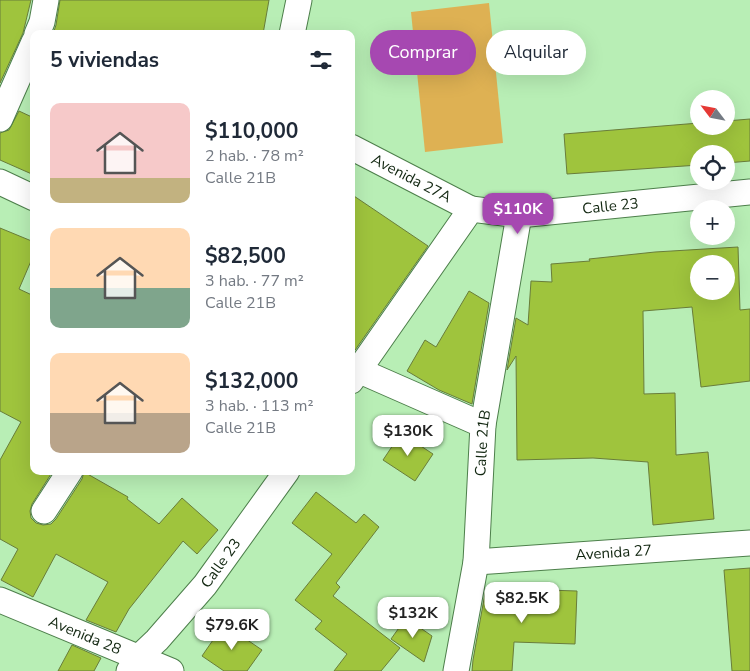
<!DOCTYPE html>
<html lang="es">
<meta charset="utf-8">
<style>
body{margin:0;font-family:"Nunito Sans",sans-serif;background:#f2f2f3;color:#1f2937;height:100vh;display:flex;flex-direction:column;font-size:19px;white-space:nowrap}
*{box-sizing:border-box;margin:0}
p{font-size:16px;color:#747a83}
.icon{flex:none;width:28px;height:28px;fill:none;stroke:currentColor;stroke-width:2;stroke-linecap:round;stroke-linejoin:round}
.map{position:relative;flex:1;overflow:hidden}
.sheet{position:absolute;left:30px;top:30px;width:325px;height:445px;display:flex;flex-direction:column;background:#fff;border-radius:10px;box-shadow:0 5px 20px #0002}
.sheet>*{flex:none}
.guide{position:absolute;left:370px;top:30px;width:305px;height:45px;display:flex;gap:10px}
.needle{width:32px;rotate:302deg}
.controls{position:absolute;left:690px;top:90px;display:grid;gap:10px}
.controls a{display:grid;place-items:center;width:45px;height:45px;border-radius:50%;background:#fff;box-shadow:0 5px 20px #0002;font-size:25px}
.price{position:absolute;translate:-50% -42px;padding:0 11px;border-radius:10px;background:#fff;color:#222;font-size:16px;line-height:32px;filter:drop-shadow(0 1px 2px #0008)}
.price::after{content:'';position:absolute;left:50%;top:30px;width:15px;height:11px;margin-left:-8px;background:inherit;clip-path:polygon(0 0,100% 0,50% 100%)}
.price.active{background:#a648b1;color:#fff}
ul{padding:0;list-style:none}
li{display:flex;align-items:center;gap:15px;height:125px;padding:0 20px}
li span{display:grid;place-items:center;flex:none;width:140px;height:100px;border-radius:10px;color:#555}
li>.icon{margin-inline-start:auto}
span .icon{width:60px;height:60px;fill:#fffc;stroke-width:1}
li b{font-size:21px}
h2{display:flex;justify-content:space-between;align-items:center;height:60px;padding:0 20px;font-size:21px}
.pill{padding:0 18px;border-radius:22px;background:#fff;box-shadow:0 5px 20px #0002;font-size:18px;line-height:45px}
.pill.active{background:#a648b1;color:#fff}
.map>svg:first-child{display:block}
.green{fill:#deb153}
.building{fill:#9fc43d;stroke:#697d3a;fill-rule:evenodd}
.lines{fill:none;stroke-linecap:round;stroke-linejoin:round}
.minor-casing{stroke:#4d7f4b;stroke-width:27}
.minor{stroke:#fff;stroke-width:25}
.labels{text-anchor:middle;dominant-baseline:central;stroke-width:4.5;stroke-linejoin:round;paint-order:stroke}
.street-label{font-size:15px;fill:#112610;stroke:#b8eeb5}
</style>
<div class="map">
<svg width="750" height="671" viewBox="0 0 750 671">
<rect width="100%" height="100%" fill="#b8eeb5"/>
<path class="green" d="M489 3 503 143 425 152 411 12Z"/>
<g class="building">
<path d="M0 0H31L23 33 0 83Z"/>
<path d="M60 0H269L263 34H53L56 25Z"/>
<path d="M19 111 34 118V175L0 160V133L9 130Z"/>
<path d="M750 119V161L726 163V154H699V165L567 174 564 134 699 123V126H726V121Z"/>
<path d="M351 194 428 246 353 353H351Z"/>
<path d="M0 228 34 242V254L19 289 34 296V471H47L51 474 32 504 30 511 31 518 36 523 43 525 51 524 56 519 82 479 84 472 128 497 127 499 159 524 182 498 218 530 197 554 183 541 129 609 116 632 86 620 108 582 56 554 33 597 1 580 18 549 0 539V460L21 422 0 411Z"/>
<path d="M738 247 740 310 750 309V381L701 387 692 307 643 311 644 394 675 393 676 455 708 452 714 519 653 525 648 462 593 458 517 460 516 356 507 370 516 318 528 325 531 281 552 282 551 264 590 261 589 259 655 252ZM699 264H726V291H699Z"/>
<path d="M469 291 489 303 472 404 439 390 407 371 425 340 436 347Z"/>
<path d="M401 433 433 454 415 481 383 460Z"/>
<path d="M316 492 356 523 364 514 379 527 336 583 340 587 333 596 400 648 381 671H334L347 654 315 629 322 621 295 600 332 554 292 523Z"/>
<path d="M750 568V671H732L724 570Z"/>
<path d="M486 588 577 591 575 644 514 642 512 671H472L473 660Z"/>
<path d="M406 618 432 636 424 662 391 639Z"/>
<path d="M224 624 262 650 247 671H224L202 656Z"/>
<path d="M72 645 101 658 94 671H58Z"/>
</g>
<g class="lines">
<defs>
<g id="minor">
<path d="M37 34 42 22 46 0"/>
<path d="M292 34 299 0"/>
<path d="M0 119 34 42"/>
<path id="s1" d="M351 147 471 209"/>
<path d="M0 182 34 198"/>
<path d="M351 367 483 425"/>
<path id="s2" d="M351 381 471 209 519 215 750 192"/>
<path d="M44 511 70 471"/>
<path id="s3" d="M476 562 750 543"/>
<path id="s4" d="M0 600 171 671"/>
<path id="s5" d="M129 671 138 658 157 640 205 585 287 471"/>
<path id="s6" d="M456 671 476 562 483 425 519 215"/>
</g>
</defs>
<use href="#minor" class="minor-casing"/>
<use href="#minor" class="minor"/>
</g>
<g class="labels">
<g class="street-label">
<text stroke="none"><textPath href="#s1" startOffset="68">Avenida 27A</textPath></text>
<text stroke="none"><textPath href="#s2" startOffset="350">Calle 23</textPath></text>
<text stroke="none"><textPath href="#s6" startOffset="230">Calle 21B</textPath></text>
<text stroke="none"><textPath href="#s3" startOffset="138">Avenida 27</textPath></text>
<text stroke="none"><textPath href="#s5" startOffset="142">Calle 23</textPath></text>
<text stroke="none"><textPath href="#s4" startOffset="92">Avenida 28</textPath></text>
</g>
</g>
</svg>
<div class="controls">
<a><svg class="needle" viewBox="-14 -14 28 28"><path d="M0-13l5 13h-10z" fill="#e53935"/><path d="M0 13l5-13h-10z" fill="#747a83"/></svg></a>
<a><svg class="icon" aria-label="locate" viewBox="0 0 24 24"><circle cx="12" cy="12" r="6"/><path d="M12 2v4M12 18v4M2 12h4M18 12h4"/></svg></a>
<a>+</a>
<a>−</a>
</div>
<b class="price active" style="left:518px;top:235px">$110K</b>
<b class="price" style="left:408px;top:457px">$130K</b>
<b class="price" style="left:522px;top:624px">$82.5K</b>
<b class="price" style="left:413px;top:639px">$132K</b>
<b class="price" style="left:232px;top:651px">$79.6K</b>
<div class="guide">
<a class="pill active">Comprar</a>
<a class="pill">Alquilar</a>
</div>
<section class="sheet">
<h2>5 viviendas<svg class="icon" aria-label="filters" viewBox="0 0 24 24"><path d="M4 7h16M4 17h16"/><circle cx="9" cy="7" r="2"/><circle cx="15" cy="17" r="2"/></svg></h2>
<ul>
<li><span style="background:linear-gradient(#f6c9c9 75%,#c2b280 0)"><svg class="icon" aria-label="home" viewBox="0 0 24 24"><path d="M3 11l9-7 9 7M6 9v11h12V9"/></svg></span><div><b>$110,000</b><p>2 hab. · 78 m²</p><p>Calle 21B</p></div></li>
<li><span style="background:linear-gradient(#ffd9b3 60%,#7fa58c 0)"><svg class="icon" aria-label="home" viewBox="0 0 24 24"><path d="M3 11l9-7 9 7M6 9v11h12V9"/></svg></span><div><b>$82,500</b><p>3 hab. · 77 m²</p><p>Calle 21B</p></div></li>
<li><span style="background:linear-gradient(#ffd9b3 60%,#b9a48a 0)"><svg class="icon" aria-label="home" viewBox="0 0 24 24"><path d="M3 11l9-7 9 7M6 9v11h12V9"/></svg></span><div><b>$132,000</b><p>3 hab. · 113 m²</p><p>Calle 21B</p></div></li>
</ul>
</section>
</div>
